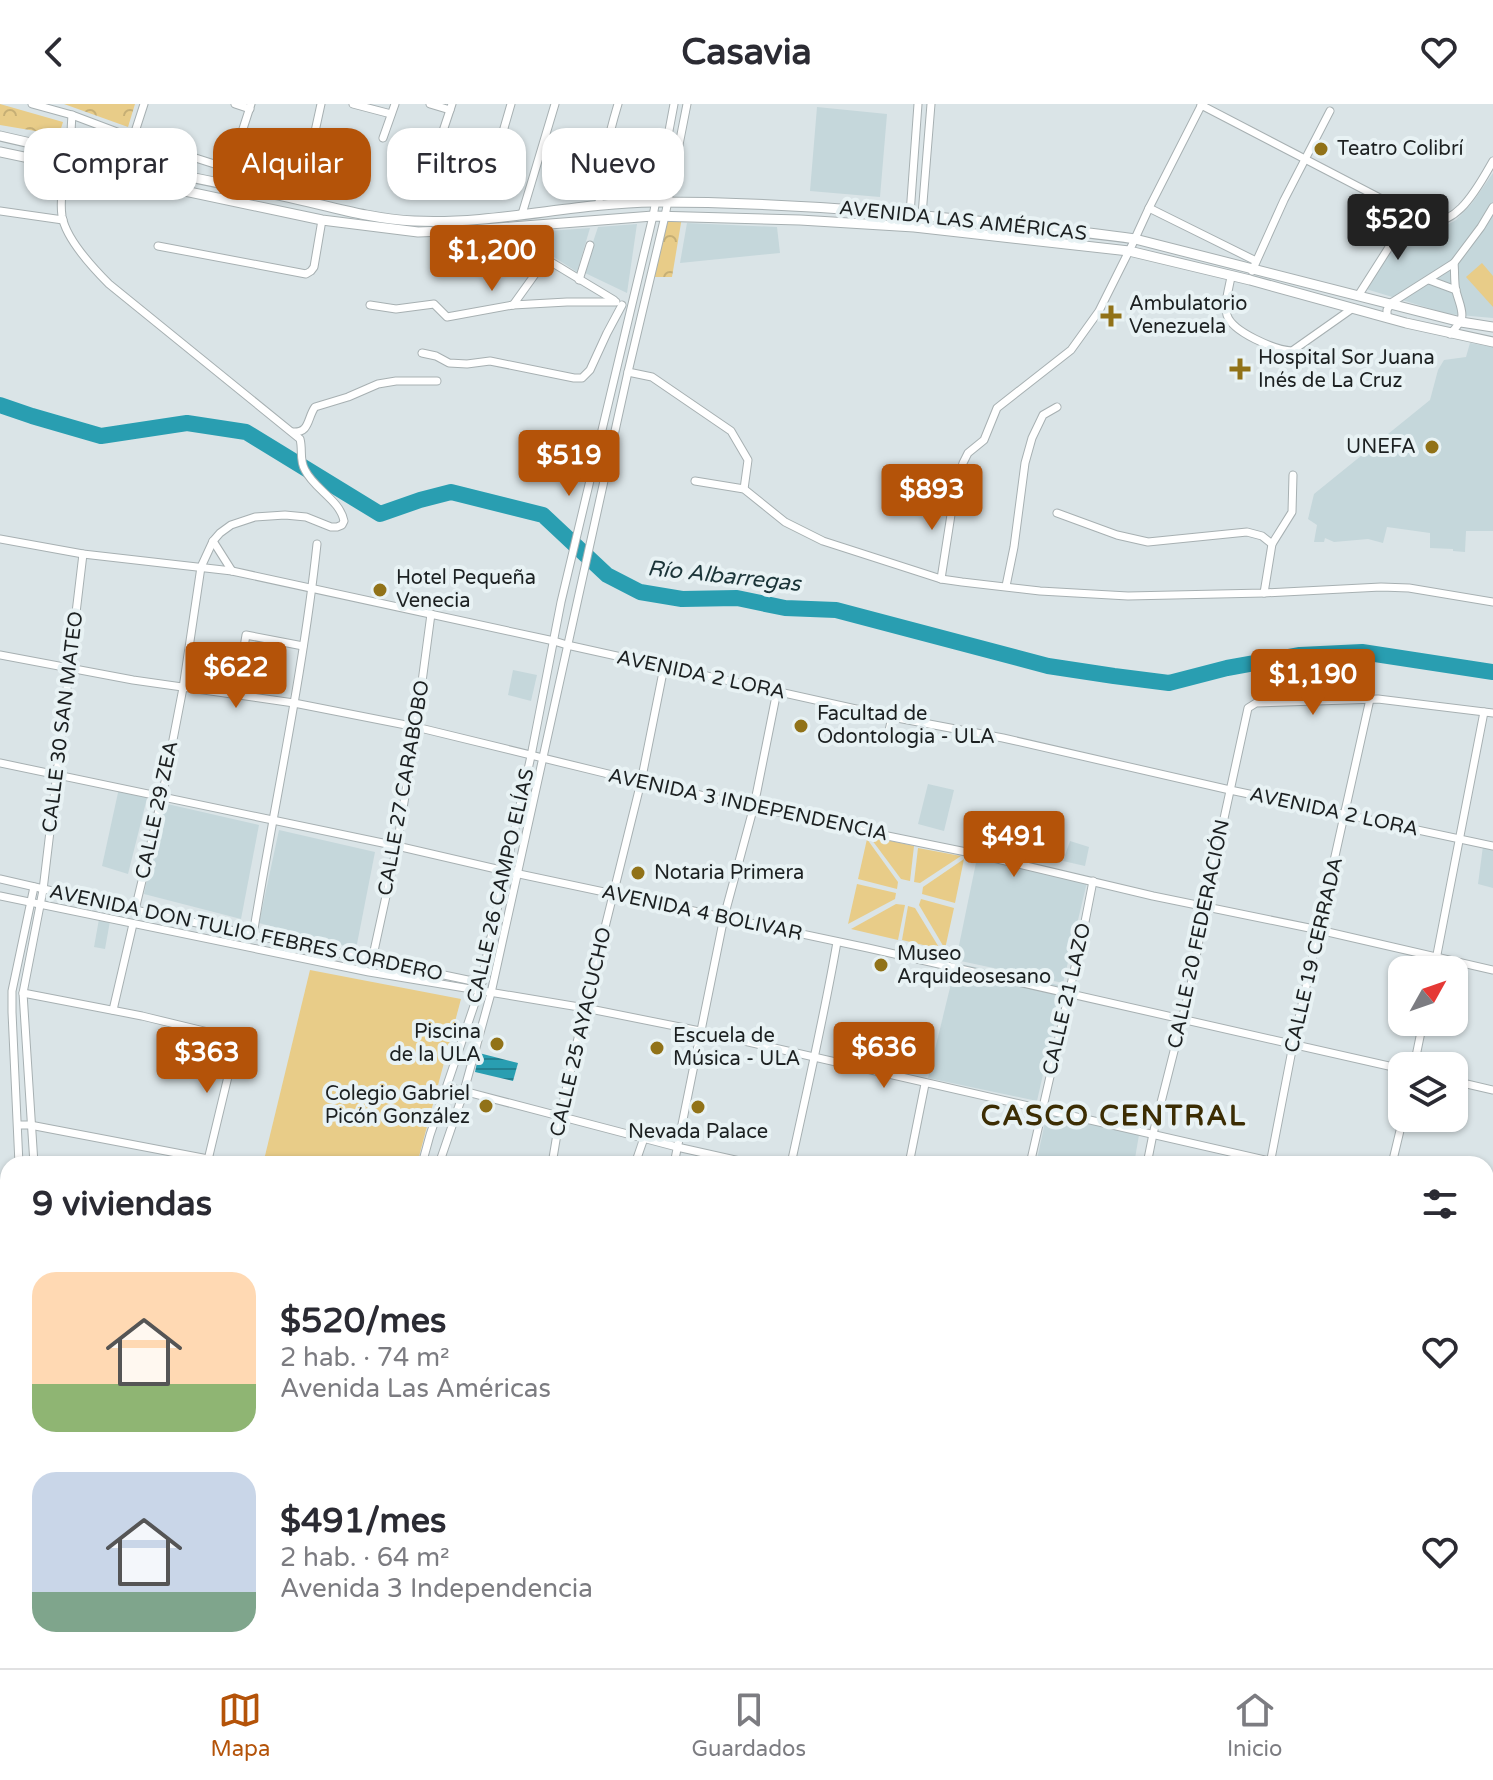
<!DOCTYPE html>
<html lang="es">
<meta charset="utf-8">
<style>
body{margin:0;font-family:"Varela Round",sans-serif;background:#f2f2f3;color:#2b2b33;height:100vh;display:flex;flex-direction:column;font-size:30px;white-space:nowrap}
*{box-sizing:border-box;margin:0}
p{font-size:26px;color:#7c7c81}
.icon{flex:none;width:44px;height:44px;fill:none;stroke:currentColor;stroke-width:2;stroke-linecap:round;stroke-linejoin:round}
.map{position:relative;flex:1;overflow:hidden}
.details{position:absolute;left:0px;top:1052px;width:1494px;height:512px;display:flex;flex-direction:column;background:#fff;border-radius:24px 24px 0 0;box-shadow:0 2px 6px #0004}
.details>*{flex:none}
.top-card{position:absolute;left:24px;top:24px;width:800px;height:72px;display:flex;gap:16px}
.needle{width:52px;rotate:50deg}
.tools{position:absolute;left:1388px;top:852px;display:grid;gap:16px}
.tools a{display:grid;place-items:center;width:80px;height:80px;border-radius:16px;background:#fff;box-shadow:0 2px 6px #0004;font-size:40px}
.price{position:absolute;translate:-50% -68px;padding:0 18px;border-radius:8px;background:#b45309;color:#fff;font-size:26px;line-height:52px;filter:drop-shadow(0 2px 4px #0008)}
.price::after{content:'';position:absolute;left:50%;top:48px;width:24px;height:18px;margin-left:-12px;background:inherit;clip-path:polygon(0 0,100% 0,50% 100%)}
.price.active{background:#222;color:#fff}
ul{padding:0;list-style:none}
li{display:flex;align-items:center;gap:24px;height:200px;padding:0 32px}
li span{display:grid;place-items:center;flex:none;width:224px;height:160px;border-radius:24px;color:#555}
li>.icon{margin-inline-start:auto}
span .icon{width:96px;height:96px;fill:#fffc;stroke-width:1}
li b{font-size:34px}
h2{display:flex;justify-content:space-between;align-items:center;height:96px;padding:0 32px;font-size:34px}
.tag{padding:0 28px;border-radius:24px;background:#fff;box-shadow:0 2px 6px #0004;font-size:28px;line-height:72px}
.tag.active{background:#b45309;color:#fff}
header{display:flex;justify-content:space-between;align-items:center;height:104px;padding:0 32px;background:#fff;font-size:36px;font-weight:700}
.menu{display:flex;justify-content:space-around;align-items:center;height:112px;border-top:2px solid #e1e1e2;background:#fff;font-size:22px;color:#7c7c81}
.menu a{display:grid;justify-items:center;gap:4px}
.menu .active{color:#b45309}
.map>svg:first-child{display:block}
.built{fill:#c5d7db}
.green{fill:#e8cc88}
.cemetery{fill:url(#cemetery-stones)}
.park{fill:url(#park-crowns)}
.water{fill:url(#water-rules)}
.lines{fill:none;stroke-linecap:round;stroke-linejoin:round}
.river{stroke:#299eb1;stroke-width:16}
.street-casing{stroke:#a7b0b2;stroke-width:9}
.secondary-casing{stroke:#a7b0b2;stroke-width:11}
.street{stroke:#fff;stroke-width:7}
.secondary{stroke:#fff;stroke-width:9}
.poi-dot{fill:#917218;stroke:#e8f2f4;stroke-width:3}
.labels{text-anchor:middle;dominant-baseline:central;stroke-width:8;stroke-linejoin:round;paint-order:stroke}
.poi-label{font-size:20px;fill:#1c2021;stroke:#e8f2f4;text-anchor:start}
.street-label{font-size:20px;fill:#1c2021;stroke:#e8f2f4}
.water-label{font-size:22px;font-style:italic;fill:#1b3438;stroke:#e8f2f4}
.district-label{font-size:28px;font-weight:bold;letter-spacing:2px;fill:#3c2d03;stroke:#e8f2f4}
</style>
<header><svg class="icon" aria-label="back" viewBox="0 0 24 24"><path d="M15 5l-7 7 7 7"/></svg>Casavia<svg class="icon" aria-label="heart" viewBox="0 0 24 24"><path d="M12 20l-8-8c-3-5 5-10 8-4 3-6 11-1 8 4z"/></svg></header>
<div class="map">
<svg width="1493" height="1564" viewBox="0 0 1493 1564">
<defs>
<pattern id="cemetery-stones" width="16" height="16" patternUnits="userSpaceOnUse" patternTransform="scale(2)"><rect width="16" height="16" fill="#e8cc88"/><path d="M2 7V4a2 2 0 0 1 4 0v3zM10 15v-3a2 2 0 0 1 4 0v3z" fill="#c6af75"/></pattern>
<pattern id="park-crowns" width="20" height="18" patternUnits="userSpaceOnUse" patternTransform="scale(2)"><rect width="20" height="18" fill="#e8cc88"/><path d="M2 6a3 3 0 1 1 6 0M12 15a3 3 0 1 1 6 0" fill="none" stroke="#c6af75"/></pattern>
<pattern id="water-rules" width="6" height="5" patternUnits="userSpaceOnUse" patternTransform="scale(2)"><rect width="6" height="5" fill="#299eb1"/><path d="M0 2.5h6" fill="none" stroke="#228090"/></pattern>
</defs>
<rect width="100%" height="100%" fill="#dae4e7"/>
<g class="built">
<path d="M817 3 887 10 880 93 810 87Z"/>
<path d="M1493 69V214L1448 210 1366 185 1365 182 1398 139 1438 126 1456 116 1472 99Z"/>
<path d="M687 119 777 123 780 149 680 159Z"/>
<path d="M637 120 627 189 583 168 598 123Z"/>
<path d="M590 124 577 168 523 133 534 128Z"/>
<path d="M1470 239 1493 243V427H1466L1465 448 1453 447V445L1430 444V429L1387 423 1383 439 1368 435 1334 438 1325 434 1324 438H1314L1317 421 1308 415 1314 390 1430 296 1438 266 1444 256 1466 253Z"/>
<path d="M513 566 537 571 531 597 508 591Z"/>
<path d="M928 680 954 686 944 727 918 720Z"/>
<path d="M119 684 148 690 128 770 102 762Z"/>
<path d="M163 699 259 721 241 815 144 790Z"/>
<path d="M279 726 375 748 356 845 259 819Z"/>
<path d="M1070 737 1089 743 1085 762 1063 757Z"/>
<path d="M1483 742 1493 744V784L1478 780Z"/>
<path d="M978 749 1088 774 1063 879 956 856Z"/>
<path d="M99 815 110 817 105 845 94 843Z"/>
<path d="M956 859 1063 882 1037 997 928 974Z"/>
<path d="M1047 1009 1139 1031 1134 1060H1036Z"/>
</g>
<g class="green">
<path d="M1482 159 1493 172V203L1466 173Z"/>
<path d="M869 732 914 742 910 777 901 775Z"/>
<path d="M867 735 898 778 897 785 858 775Z"/>
<path d="M918 744 961 752 920 779 914 778Z"/>
<path d="M964 755 955 799 922 790 923 783Z"/>
<path d="M857 780 896 789 895 795 848 820Z"/>
<path d="M921 795 954 804 945 845 919 801Z"/>
<path d="M896 800 905 801 898 836 851 825Z"/>
<path d="M908 802 915 804 940 845 902 836Z"/>
<path d="M310 866 461 895 417 1060H263Z"/>
</g>
<path class="cemetery" d="M686 1556H790L781 1564H685Z"/>
<g class="park">
<path d="M0 0 63 18 59 31 0 21Z"/>
<path d="M64 0H135L128 23Z"/>
<path d="M665 113H682L672 173H650Z"/>
</g>
<path class="water" d="M479 949 518 959 513 977 475 968Z"/>
<g class="lines">
<path class="river" d="M0 301 32 312 101 332 187 319 246 328 380 410 420 396 451 388 543 411 607 471 640 488 682 495 737 494 785 504 836 506 1048 562 1114 572 1169 579 1227 564 1300 551 1362 548 1493 568"/>
<defs>
<g id="street">
<path d="M32 0 72 11 133 34 230 65"/>
<path d="M235 0 250 5"/>
<path d="M353 0 391 10"/>
<path d="M430 0 450 6"/>
<path d="M452 0 443 27 445 30 496 40 500 38 511 0"/>
<path d="M1201 1 1403 106C1408 112 1413 113 1420 115 1455 129 1478 83 1493 57"/>
<path d="M72 11C71 24 71 37 69 49 66 70 59 91 62 112 66 135 93 164 109 180L300 335C303 346 299 356 305 366 314 385 340 396 344 417L342 421 337 423H331L306 413 285 411 255 413 231 421 220 429 213 437 201 463 183 584 162 693 135 806"/>
<path d="M133 34 144 0"/>
<path d="M383 34 395 0"/>
<path d="M229 83 230 65 251 0"/>
<path d="M300 96 321 0"/>
<path d="M599 101C600 67 608 33 618 0"/>
<path d="M1149 104 1256 157"/>
<path d="M0 107 63 116"/>
<path d="M522 110 555 0"/>
<path d="M910 110 918 0"/>
<path d="M922 111 931 0"/>
<path d="M502 124 546 155 614 196"/>
<path d="M158 142 306 170 311 167 314 163 322 116"/>
<path d="M1252 167 1284 96 1330 7"/>
<path d="M1231 173C1229 184 1224 200 1227 211 1232 228 1275 246 1292 247L1353 204"/>
<path d="M579 176 590 141"/>
<path d="M1429 176 1456 186"/>
<path d="M1358 192 1405 118 1407 111"/>
<path d="M370 201 396 205 434 200 447 213 513 201 567 198H616"/>
<path d="M513 201 546 155"/>
<path d="M1387 214V206L1391 199 1454 159"/>
<path d="M1450 230C1468 212 1462 209 1456 187 1454 179 1455 168 1454 159L1481 123 1493 103"/>
<path d="M422 249 436 252 449 259 467 260 490 257 574 274H582L590 266 607 229 622 201"/>
<path d="M628 268 652 273 731 327 748 356 744 385"/>
<path d="M293 328C310 329 307 314 315 303L348 293 378 280 396 277H437"/>
<path d="M695 377 744 385 785 418 823 437 941 475 962 478 1040 487 1128 492 1264 489 1381 483 1409 484 1493 498"/>
<path d="M1057 409 1117 431 1148 438 1247 428 1262 432 1272 440"/>
<path d="M0 435 83 450 232 467 554 537 567 541 892 613 1003 634 1230 686 1493 742"/>
<path d="M213 437 232 467"/>
<path d="M941 475 955 385 963 359 968 349 984 336 997 304 1071 246 1099 207 1132 141 1149 104 1202 0"/>
<path d="M1006 482 1014 443 1025 359 1032 334 1043 311 1057 303"/>
<path d="M1264 489 1272 440 1292 408 1293 371"/>
<path d="M0 551 133 576 294 599 416 623 641 678 863 727 976 750 1153 792 1319 826 1493 866"/>
<path d="M236 591 246 531 303 542"/>
<path d="M888 631 892 613"/>
<path d="M0 659 397 742 505 767 868 844 1402 965"/>
<path d="M0 775 135 806 482 879"/>
<path d="M0 792 369 868 585 904 700 927 1282 1060"/>
<path d="M253 831C274 701 303 571 317 440"/>
<path d="M372 856 397 742 416 623 431 510"/>
<path d="M1434 866 1484 608"/>
<path d="M23 889 142 912 237 935 207 1060"/>
<path d="M113 906 133 820"/>
<path d="M1414 962 1423 918"/>
<path d="M1454 977 1493 986"/>
<path d="M448 983 677 1043 753 1060"/>
<path d="M18 1021H30L208 1055"/>
<path d="M19 1060 12 908V887L34 783"/>
<path d="M34 1060 23 889 43 786 83 450"/>
<path d="M422 1060 430 1031 479 887 531 652 561 498 653 112 674 0"/>
<path d="M439 1060 464 987 491 889 628 268 665 112 687 0"/>
<path d="M552 1060 560 1012 585 904 641 678 664 563"/>
<path d="M635 1060 644 1034"/>
<path d="M674 1060 724 813 754 702 777 587"/>
<path d="M791 1060C807 986 824 913 837 838"/>
<path d="M909 1060 925 980"/>
<path d="M1030 1060 1083 828 1093 777"/>
<path d="M1147 1060 1153 1030 1192 876 1205 802 1248 604 1256 599 1378 595 1493 609"/>
<path d="M1270 1060 1293 941 1370 595"/>
<path d="M1392 1060 1403 1014"/>
<path d="M1486 1104 1493 1106"/>
<path d="M1486 1223 1493 1183"/>
<path d="M1486 1229 1493 1231"/>
<path d="M1486 1325 1493 1326"/>
<path d="M1486 1455 1493 1456"/>
<path d="M1380 1556 1419 1564"/>
<path d="M600 1564 601 1556"/>
<path d="M1364 1564 1366 1556"/>
<path d="M1439 1564 1440 1556"/>
<path d="M1464 1564 1465 1556"/>
</g>
<g id="secondary">
<path d="M0 32C94 54 189 73 283 92 326 101 369 115 414 117 494 121 573 99 654 98 759 98 863 105 967 116 1023 122 1079 127 1135 135L1461 218 1493 223"/>
<path d="M0 48 322 116 418 128 471 126 653 112 800 116 914 123 1129 147 1250 176 1406 219 1493 238"/>
</g>
</defs>
<use href="#street" class="street-casing"/>
<use href="#secondary" class="secondary-casing"/>
<use href="#street" class="street"/>
<use href="#secondary" class="secondary"/>
</g>
<g class="poi-dot">
<circle cx="1321" cy="45" r="8"/>
<path d="M1107 200h8v8h8v8h-8v8h-8v-8h-8v-8h8z"/>
<path d="M1236 253h8v8h8v8h-8v8h-8v-8h-8v-8h8z"/>
<circle cx="1432" cy="343" r="8"/>
<circle cx="380" cy="486" r="8"/>
<circle cx="801" cy="622" r="8"/>
<circle cx="638" cy="769" r="8"/>
<circle cx="881" cy="861" r="8"/>
<circle cx="497" cy="940" r="8"/>
<circle cx="657" cy="944" r="8"/>
<circle cx="486" cy="1002" r="8"/>
<circle cx="698" cy="1003" r="8"/>
</g>
<g class="labels">
<g class="poi-label">
<text x="1337" y="45">Teatro Colibrí</text>
<text x="1129" y="200">Ambulatorio<tspan x="1129" dy="23">Venezuela</tspan></text>
<text x="1258" y="254">Hospital Sor Juana<tspan x="1258" dy="23">Inés de La Cruz</tspan></text>
<text x="1416" y="343" text-anchor="end">UNEFA</text>
<text x="396" y="474">Hotel Pequeña<tspan x="396" dy="23">Venecia</tspan></text>
<text x="817" y="610">Facultad de<tspan x="817" dy="23">Odontologia - ULA</tspan></text>
<text x="654" y="769">Notaria Primera</text>
<text x="897" y="850">Museo<tspan x="897" dy="23">Arquideosesano</tspan></text>
<text x="481" y="928" text-anchor="end">Piscina<tspan x="481" dy="23">de la ULA</tspan></text>
<text x="673" y="932">Escuela de<tspan x="673" dy="23">Música - ULA</tspan></text>
<text x="470" y="990" text-anchor="end">Colegio Gabriel<tspan x="470" dy="23">Picón González</tspan></text>
<text x="698" y="1028" text-anchor="middle">Nevada Palace</text>
</g>
<g class="street-label">
<text transform="translate(963 117) rotate(6)">AVENIDA LAS AMÉRICAS</text>
<text transform="translate(701 571) rotate(12)">AVENIDA 2 LORA</text>
<text transform="translate(63 618) rotate(-83)">CALLE 30 SAN MATEO</text>
<text transform="translate(404 684) rotate(-80)">CALLE 27 CARABOBO</text>
<text transform="translate(748 701) rotate(12)">AVENIDA 3 INDEPENDENCIA</text>
<text transform="translate(157 706) rotate(-78)">CALLE 29 ZEA</text>
<text transform="translate(1334 708) rotate(12)">AVENIDA 2 LORA</text>
<text transform="translate(501 782) rotate(-77)">CALLE 26 CAMPO ELÍAS</text>
<text transform="translate(702 809) rotate(12)">AVENIDA 4 BOLIVAR</text>
<text transform="translate(246 829) rotate(12)">AVENIDA DON TULIO FEBRES CORDERO</text>
<text transform="translate(1199 830) rotate(-78)">CALLE 20 FEDERACIÓN</text>
<text transform="translate(1314 851) rotate(-77)">CALLE 19 CERRADA</text>
<text transform="translate(1067 895) rotate(-77)">CALLE 21 LAZO</text>
<text transform="translate(581 928) rotate(-77)">CALLE 25 AYACUCHO</text>
</g>
<g class="water-label">
<text transform="translate(724 472) rotate(6)">Río Albarregas</text>
</g>
<g class="district-label">
<text x="1114" y="1012">CASCO CENTRAL</text>
</g>
</g>
</svg>
<div class="tools">
<a><svg class="needle" viewBox="-14 -14 28 28"><path d="M0-13l5 13h-10z" fill="#e53935"/><path d="M0 13l5-13h-10z" fill="#7c7c81"/></svg></a>
<a><svg class="icon" aria-label="layers" viewBox="0 0 24 24"><path d="M12 4l9 5-9 5-9-5zM3 14l9 5 9-5"/></svg></a>
</div>
<b class="price active" style="left:1398px;top:158px">$520</b>
<b class="price" style="left:492px;top:189px">$1,200</b>
<b class="price" style="left:569px;top:394px">$519</b>
<b class="price" style="left:932px;top:428px">$893</b>
<b class="price" style="left:236px;top:606px">$622</b>
<b class="price" style="left:1313px;top:613px">$1,190</b>
<b class="price" style="left:1014px;top:775px">$491</b>
<b class="price" style="left:884px;top:986px">$636</b>
<b class="price" style="left:207px;top:991px">$363</b>
<div class="top-card">
<a class="tag">Comprar</a>
<a class="tag active">Alquilar</a>
<a class="tag">Filtros</a>
<a class="tag">Nuevo</a>
</div>
<section class="details">
<h2>9 viviendas<svg class="icon" aria-label="filters" viewBox="0 0 24 24"><path d="M4 7h16M4 17h16"/><circle cx="9" cy="7" r="2"/><circle cx="15" cy="17" r="2"/></svg></h2>
<ul>
<li><span style="background:linear-gradient(#ffd9b3 70%,#8fb573 0)"><svg class="icon" aria-label="home" viewBox="0 0 24 24"><path d="M3 11l9-7 9 7M6 9v11h12V9"/></svg></span><div><b>$520/mes</b><p>2 hab. · 74 m²</p><p>Avenida Las Américas</p></div><svg class="icon" aria-label="heart" viewBox="0 0 24 24"><path d="M12 20l-8-8c-3-5 5-10 8-4 3-6 11-1 8 4z"/></svg></li>
<li><span style="background:linear-gradient(#c9d6e8 75%,#7fa58c 0)"><svg class="icon" aria-label="home" viewBox="0 0 24 24"><path d="M3 11l9-7 9 7M6 9v11h12V9"/></svg></span><div><b>$491/mes</b><p>2 hab. · 64 m²</p><p>Avenida 3 Independencia</p></div><svg class="icon" aria-label="heart" viewBox="0 0 24 24"><path d="M12 20l-8-8c-3-5 5-10 8-4 3-6 11-1 8 4z"/></svg></li>
</ul>
</section>
</div>
<nav class="menu">
<a class="active"><svg class="icon" aria-label="map" viewBox="0 0 24 24"><path d="M3 6l6-2 6 2 6-2v14l-6 2-6-2-6 2zM9 4v14M15 6v14"/></svg>Mapa</a>
<a><svg class="icon" aria-label="saved" viewBox="0 0 24 24"><path d="M7 4h10v16l-5-4-5 4z"/></svg>Guardados</a>
<a><svg class="icon" aria-label="home" viewBox="0 0 24 24"><path d="M3 11l9-7 9 7M6 9v11h12V9"/></svg>Inicio</a>
</nav>
